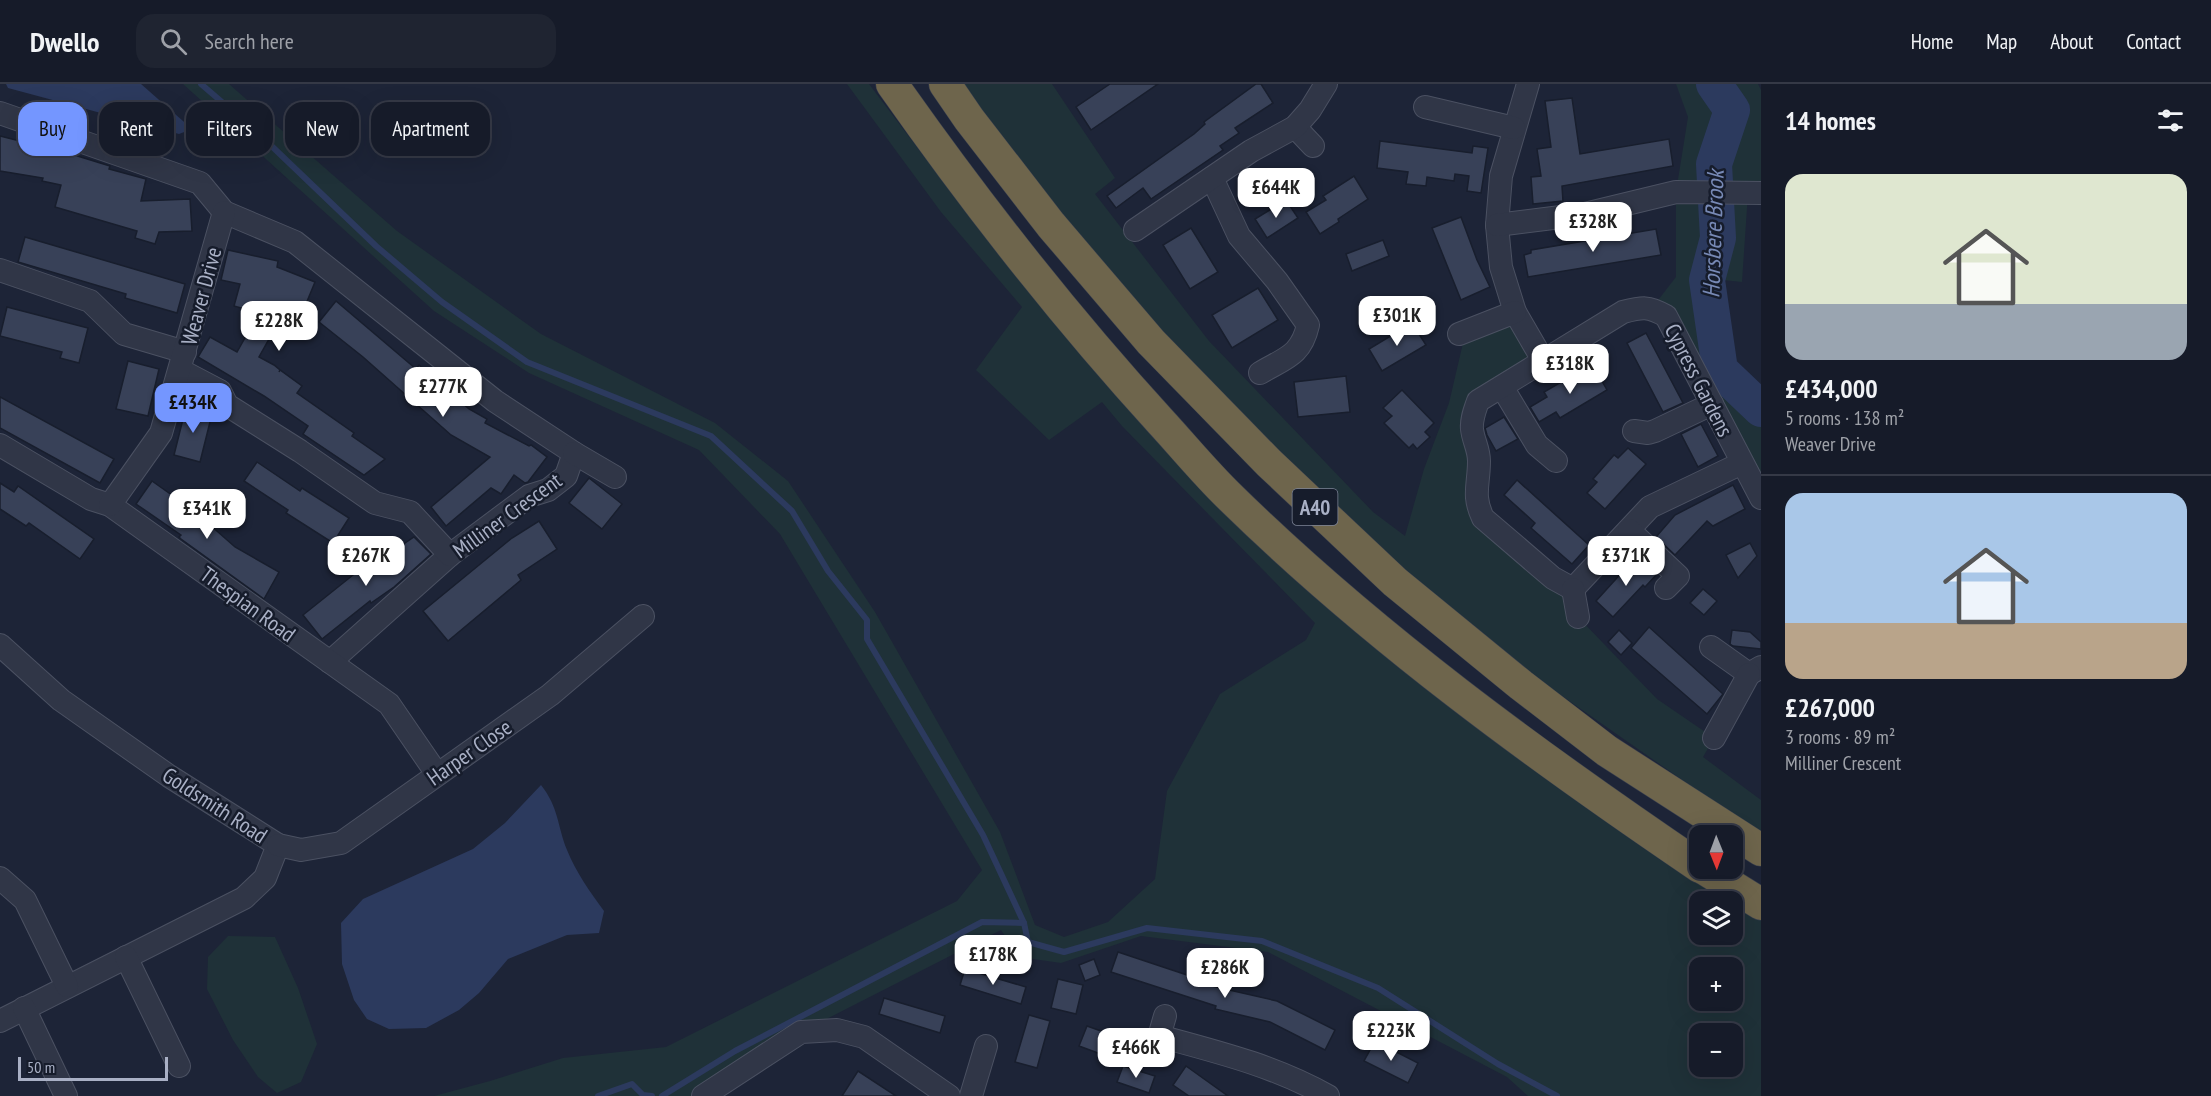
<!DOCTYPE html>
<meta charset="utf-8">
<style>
body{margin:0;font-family:"PT Sans Narrow",sans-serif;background:#1f2431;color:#f1f3f6;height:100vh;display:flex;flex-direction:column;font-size:22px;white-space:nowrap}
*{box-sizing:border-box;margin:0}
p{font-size:20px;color:#9ea1a8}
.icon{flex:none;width:33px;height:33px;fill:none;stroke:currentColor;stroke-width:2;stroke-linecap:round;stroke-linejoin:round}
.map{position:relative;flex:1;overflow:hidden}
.panel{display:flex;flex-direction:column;background:#161b29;width:450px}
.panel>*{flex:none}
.top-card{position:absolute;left:18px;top:18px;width:570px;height:54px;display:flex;gap:12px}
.needle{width:39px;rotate:179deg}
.controls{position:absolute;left:1689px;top:741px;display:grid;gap:12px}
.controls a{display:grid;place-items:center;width:54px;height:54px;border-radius:12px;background:#161b29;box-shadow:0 6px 24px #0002,0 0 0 2px #353946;font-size:30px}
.scale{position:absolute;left:18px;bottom:15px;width:150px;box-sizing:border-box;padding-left:6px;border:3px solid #a9b0c5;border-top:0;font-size:16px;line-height:21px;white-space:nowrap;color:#a9b0c5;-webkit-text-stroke:4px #161c2b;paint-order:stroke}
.price{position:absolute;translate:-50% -51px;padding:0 14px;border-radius:12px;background:#fff;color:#222;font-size:20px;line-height:39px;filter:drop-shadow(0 2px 3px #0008)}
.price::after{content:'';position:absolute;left:50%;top:36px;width:18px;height:14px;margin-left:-9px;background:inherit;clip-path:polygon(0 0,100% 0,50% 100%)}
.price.selected{background:#7496ff;color:#111}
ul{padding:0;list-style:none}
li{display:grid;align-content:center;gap:12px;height:318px;padding:0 24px}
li+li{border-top:2px solid #353946}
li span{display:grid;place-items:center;height:186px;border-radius:18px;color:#555}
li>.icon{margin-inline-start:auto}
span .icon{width:108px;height:108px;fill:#fffc;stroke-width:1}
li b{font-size:26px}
h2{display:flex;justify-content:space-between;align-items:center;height:72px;padding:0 24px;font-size:26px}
.tag{padding:0 21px;border-radius:18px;background:#161b29;box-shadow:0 6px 24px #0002,0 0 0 2px #353946;font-size:21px;line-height:54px}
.tag.selected{background:#7496ff;color:#111}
header{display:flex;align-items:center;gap:36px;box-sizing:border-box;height:84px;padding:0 30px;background:#161b29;border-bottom:2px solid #353946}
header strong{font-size:28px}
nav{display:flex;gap:33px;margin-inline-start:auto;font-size:21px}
.search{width:420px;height:54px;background:#1f2431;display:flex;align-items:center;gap:15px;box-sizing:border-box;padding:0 21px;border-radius:18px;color:#9ea1a8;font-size:22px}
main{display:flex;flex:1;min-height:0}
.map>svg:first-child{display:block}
.green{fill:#1f3138;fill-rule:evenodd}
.water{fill:#2c3a5e}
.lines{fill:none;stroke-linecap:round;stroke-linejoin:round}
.stream{stroke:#2c3a5e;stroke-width:6}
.river{stroke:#2c3a5e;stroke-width:36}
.building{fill:#384158;stroke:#181e2d;stroke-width:1.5}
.minor-casing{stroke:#4b5162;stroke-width:24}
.highway-casing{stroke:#383e4e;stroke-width:33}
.minor{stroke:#303647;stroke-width:22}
.highway{stroke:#6e654c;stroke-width:32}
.labels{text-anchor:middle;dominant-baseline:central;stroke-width:5;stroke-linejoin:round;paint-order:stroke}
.shield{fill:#161c2b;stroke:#7d8497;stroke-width:1.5}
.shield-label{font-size:21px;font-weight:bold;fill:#a9b0c5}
.street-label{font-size:22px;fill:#a9b0c5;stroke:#161c2b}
.water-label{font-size:24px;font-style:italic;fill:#7789b5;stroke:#161c2b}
</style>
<header>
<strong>Dwello</strong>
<div class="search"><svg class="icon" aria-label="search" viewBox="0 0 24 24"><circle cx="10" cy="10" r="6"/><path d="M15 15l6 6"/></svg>Search here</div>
<nav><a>Home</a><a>Map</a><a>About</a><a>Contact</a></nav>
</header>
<main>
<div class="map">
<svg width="1761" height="1012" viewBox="0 0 1761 1012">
<rect width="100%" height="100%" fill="#1d2437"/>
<g class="green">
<path d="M183 0H229L397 147 541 250 715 339 788 397 875 528 1000 748 1035 841 1064 853 1108 838 1155 795 1167 707 1220 610 1306 556 1315 539 1122 342 1102 318 1049 356 976 286 1022 223 941 128 847 0H869L995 166 1077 266 1205 409 1761 834V1012H1528L1507 993 1268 868 1141 852 1061 879 1019 873 1001 846 801 948 703 1012H434L490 997 563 974 666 963 957 817 982 786 780 450 699 366 529 289 434 227ZM1700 818H1732V850H1700ZM1700 884H1732V916H1700ZM1700 950H1732V982H1700Z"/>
<path d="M958 0H1052L1115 94 1095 110 1209 257 1373 428 1405 452 1424 385 1449 319 1463 259 1515 228 1544 278 1478 317 1475 409 1553 494 1578 533 1657 615 1714 654 1703 673 1761 716V751L1535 593 1350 444 1170 259 1056 128Z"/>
<path d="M1676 0H1758L1761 6V109H1748L1742 198 1723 196 1733 277 1761 310V414L1652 224 1676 193V108L1688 33Z"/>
<path d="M228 852 275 853 298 904 317 960 301 998 277 1009 258 993 233 956 207 905 208 873Z"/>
</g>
<g class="water">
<path d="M6 0H141L192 45 179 50 8 4Z"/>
<path d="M541 701C559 724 557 741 567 766 576 788 590 808 604 827L599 849 567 851 508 875 479 909 459 926 426 944 389 945 367 935 354 916 342 880 341 839 363 815 473 765 505 739Z"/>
</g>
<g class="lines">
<g class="stream">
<path d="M201 0 259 50 376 162 442 218 527 278 711 352 792 427 828 487 867 536V555L983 751 1024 839 1028 858 1064 868 1147 844 1262 857 1378 904 1498 980 1557 1012"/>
<path d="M598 1012 632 1000 643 1011 652 1012"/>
<path d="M662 1012 735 967 982 838 1024 839"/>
</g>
<path class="river" d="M1714 0 1732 26 1714 80 1718 154 1707 196 1720 286 1761 325"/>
</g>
<g class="building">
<path d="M1110 0H1158L1091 46 1076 23Z"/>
<path d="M1256 0H1261L1273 19 1235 44 1239 49 1220 62 1223 66 1151 115 1143 104 1116 124 1107 112 1194 50 1205 40 1204 38Z"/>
<path d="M1572 14 1580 70 1669 55 1673 82 1562 102 1563 117 1533 120 1531 93 1541 92 1537 65 1551 63 1545 17Z"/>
<path d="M0 52 71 70 110 82 109 85 146 95 141 117 190 115 192 147 159 148 155 160 135 154 137 147 55 123 61 101 42 97 43 94 0 87Z"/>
<path d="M1380 57 1472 69 1473 62 1488 64 1481 109 1467 107 1469 92 1455 90 1454 97 1427 93 1426 102 1406 100 1408 88 1377 84Z"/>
<path d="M1354 92 1368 115 1338 135 1339 138 1320 150 1306 128 1326 116 1323 112Z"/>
<path d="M1286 116 1298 134 1267 154 1255 135Z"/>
<path d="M1461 133 1477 176 1490 203 1461 216 1432 144Z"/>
<path d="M1191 144 1218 188 1190 205 1163 161Z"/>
<path d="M1656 145 1661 171 1528 193 1524 171 1531 169V166Z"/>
<path d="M25 153 185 200 177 229 125 214 126 210 18 178Z"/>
<path d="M1383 156 1389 172 1352 187 1346 170Z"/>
<path d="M228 166 278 177 277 183 315 198 294 249 278 239 259 273 274 281 280 286 279 288 280 286 302 302 297 309 354 349 352 352 385 375 364 391 303 350 308 342 264 312 198 273 210 253 237 268 259 229 234 222 240 200 221 196Z"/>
<path d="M1258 204 1278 236 1232 264 1212 231Z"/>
<path d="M336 217 416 285 419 281 469 325 487 335 485 339 529 362 531 361 547 373 528 398 525 399 514 391 501 410 491 404 446 442 431 423 490 373 451 351 363 273 319 238Z"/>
<path d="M7 223 88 244 79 279 60 274 62 268 0 252Z"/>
<path d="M1412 239 1426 261 1382 287 1369 265Z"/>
<path d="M1646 249 1683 319 1663 328 1627 259Z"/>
<path d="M128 277 159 285 148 332 116 325Z"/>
<path d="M1594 283 1607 306 1560 334 1556 328 1539 338 1530 323 1547 313 1544 308 1568 294 1569 297Z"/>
<path d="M1346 292 1350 328 1298 333 1294 298Z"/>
<path d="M1402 306 1434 339 1425 348 1430 353 1417 365 1413 360 1409 364 1384 339 1392 332 1383 324Z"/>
<path d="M0 313 114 375 100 399 0 344Z"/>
<path d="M186 323 212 330 200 378 174 371Z"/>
<path d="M1504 333 1518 355 1496 367 1487 351 1485 344Z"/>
<path d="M1701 340 1718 372 1698 383 1681 350Z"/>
<path d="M1628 364 1646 380 1605 425 1587 409 1597 398 1593 395 1614 371 1618 374Z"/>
<path d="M257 378 300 407 302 404 349 434 333 459 286 429 288 426 244 397Z"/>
<path d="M589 394 622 420 602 445 569 419Z"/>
<path d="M1517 396 1589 461 1572 480 1531 444 1535 439 1504 411Z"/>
<path d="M152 397 193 426 235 463 279 488 264 515 181 455 179 453 181 451 136 420Z"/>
<path d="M0 399 14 408 18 402 94 455 80 475 29 439 26 442 0 425Z"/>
<path d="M1733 401 1745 425 1713 442 1707 437 1675 471 1656 453 1675 431Z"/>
<path d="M539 437 557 465 518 491 521 496 448 557 423 527 512 454Z"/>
<path d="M414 453 431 470 394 503 371 519 370 517 322 555 303 531 353 491 350 488 373 472 377 478Z"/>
<path d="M1750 459 1757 472 1738 494 1726 471Z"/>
<path d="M1639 474 1657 490 1645 503 1643 501 1613 533 1596 517 1625 485 1627 487Z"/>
<path d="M1703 505 1717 517 1704 531 1690 519Z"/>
<path d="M1649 543 1723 610 1707 630 1631 564Z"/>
<path d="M1619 546 1632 559 1621 571 1608 558Z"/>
<path d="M1732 546 1750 548 1761 558V565L1733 562 1730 560Z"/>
<path d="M1118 868 1196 894 1194 898 1277 917 1335 946 1325 966 1270 938 1215 925 1216 922 1111 888Z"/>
<path d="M1094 875 1100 891 1085 897 1079 881Z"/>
<path d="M965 885 1026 903 1021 920 960 901Z"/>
<path d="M1058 895 1083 901 1076 930 1051 924Z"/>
<path d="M884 914 945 932 940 949 879 930Z"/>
<path d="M1029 931 1050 937 1037 984 1015 978Z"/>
<path d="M1087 942 1132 958 1125 979 1079 962Z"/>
<path d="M1375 957 1418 979 1408 999 1364 977Z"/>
<path d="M1123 982 1155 992 1149 1009 1117 998Z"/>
<path d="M1186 982 1228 1012H1189L1173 1001Z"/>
<path d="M858 987 896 1012H842Z"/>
</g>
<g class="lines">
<defs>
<g id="minor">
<path d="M1528 0 1501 92 1497 141 1501 183 1515 228 1544 278"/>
<path d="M1425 23 1514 44"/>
<path d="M0 29 200 99 224 128 295 158 495 317 574 369 566 392 548 406 529 412 450 471 330 578"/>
<path d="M1295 43 1313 62"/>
<path d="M1212 94 1239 152 1277 197 1308 241C1301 272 1285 274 1260 289"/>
<path d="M1497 141 1585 130 1676 108 1761 109"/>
<path d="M1135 146 1251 67 1295 43 1310 26 1326 0"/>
<path d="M0 186 90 217 124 250 185 268"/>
<path d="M1459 250 1515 228"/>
<path d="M180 286 220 307 227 321 300 367 375 419 410 428 450 471"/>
<path d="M1502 303 1537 361 1556 377"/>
<path d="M1634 347 1648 349 1655 347 1712 320"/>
<path d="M0 361 91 415 110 421 389 620 437 690"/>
<path d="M574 369 615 393"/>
<path d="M1742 379 1650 423 1573 505 1553 494 1483 434C1472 411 1479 401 1479 377 1479 365 1473 356 1472 345 1471 335 1475 326 1478 317L1623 228C1643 223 1648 222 1666 232L1761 414"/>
<path d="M110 421 161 349 224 128"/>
<path d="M1629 446 1678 492 1666 504"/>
<path d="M1573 505 1578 533"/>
<path d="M0 561 61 616 169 692 278 761 265 794 244 814 0 937"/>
<path d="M1711 563 1749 590 1761 583"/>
<path d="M1714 654 1749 590"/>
<path d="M278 761 301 766 341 759 550 611 643 532"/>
<path d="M0 794 25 816 67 902"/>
<path d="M126 873 179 982"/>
<path d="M24 924 66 1012"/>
<path d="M1159 952C1218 968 1275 982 1328 1012"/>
<path d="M1154 970 1165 932"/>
<path d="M703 1012 801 948 837 946 864 953 949 1012"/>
<path d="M971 1012 986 962"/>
</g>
<g id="highway">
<path d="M892 0C975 118 1064 232 1161 338 1184 363 1206 390 1231 414 1373 553 1535 671 1700 783"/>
<path d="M945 0 969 35 1051 141 1151 258 1269 379 1395 498 1521 601 1607 667 1761 766"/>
<path d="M1703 784 1761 820"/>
</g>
</defs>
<use href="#minor" class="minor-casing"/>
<use href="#highway" class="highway-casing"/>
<use href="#minor" class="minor"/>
<use href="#highway" class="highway"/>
</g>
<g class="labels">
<rect class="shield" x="1292.5" y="405" width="45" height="36" rx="4.5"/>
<g class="shield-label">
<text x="1315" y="423">A40</text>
</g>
<g class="street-label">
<text transform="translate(201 212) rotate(-75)">Weaver Drive</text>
<text transform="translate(1699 296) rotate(63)">Cypress Gardens</text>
<text transform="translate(507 431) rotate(-36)">Milliner Crescent</text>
<text transform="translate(248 520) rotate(36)">Thespian Road</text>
<text transform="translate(469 668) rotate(-35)">Harper Close</text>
<text transform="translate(215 721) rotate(33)">Goldsmith Road</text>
</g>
<g class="water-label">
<text transform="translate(1713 150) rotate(-88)">Horsbere Brook</text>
</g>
</g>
</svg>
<div class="controls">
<a><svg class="needle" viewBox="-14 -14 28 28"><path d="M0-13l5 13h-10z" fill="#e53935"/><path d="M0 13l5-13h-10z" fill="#9ea1a8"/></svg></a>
<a><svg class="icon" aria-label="layers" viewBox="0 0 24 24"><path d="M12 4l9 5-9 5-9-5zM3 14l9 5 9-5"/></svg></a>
<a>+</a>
<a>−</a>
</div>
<div class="scale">50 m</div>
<b class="price" style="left:1276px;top:135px">£644K</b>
<b class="price" style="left:1593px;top:169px">£328K</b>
<b class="price" style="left:1397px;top:263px">£301K</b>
<b class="price" style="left:279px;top:268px">£228K</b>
<b class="price" style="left:1570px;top:311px">£318K</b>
<b class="price" style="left:443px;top:334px">£277K</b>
<b class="price selected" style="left:193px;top:350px">£434K</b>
<b class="price" style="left:207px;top:456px">£341K</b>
<b class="price" style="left:366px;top:503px">£267K</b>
<b class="price" style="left:1626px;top:503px">£371K</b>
<b class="price" style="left:993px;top:902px">£178K</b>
<b class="price" style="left:1225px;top:915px">£286K</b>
<b class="price" style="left:1391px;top:978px">£223K</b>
<b class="price" style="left:1136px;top:995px">£466K</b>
<div class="top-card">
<a class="tag selected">Buy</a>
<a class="tag">Rent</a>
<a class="tag">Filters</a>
<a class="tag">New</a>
<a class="tag">Apartment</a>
</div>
</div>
<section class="panel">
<h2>14 homes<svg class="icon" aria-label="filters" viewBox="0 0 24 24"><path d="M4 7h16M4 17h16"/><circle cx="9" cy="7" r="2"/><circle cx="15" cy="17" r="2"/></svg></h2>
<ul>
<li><span style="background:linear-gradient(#dfe7d0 70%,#9aa5b1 0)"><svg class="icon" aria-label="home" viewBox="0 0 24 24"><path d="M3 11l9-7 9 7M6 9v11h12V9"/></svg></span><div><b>£434,000</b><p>5 rooms · 138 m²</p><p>Weaver Drive</p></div></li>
<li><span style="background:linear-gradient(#a9c7e8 70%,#b9a48a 0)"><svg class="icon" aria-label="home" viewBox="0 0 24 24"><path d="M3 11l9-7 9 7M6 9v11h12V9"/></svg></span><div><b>£267,000</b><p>3 rooms · 89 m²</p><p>Milliner Crescent</p></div></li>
</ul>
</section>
</main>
